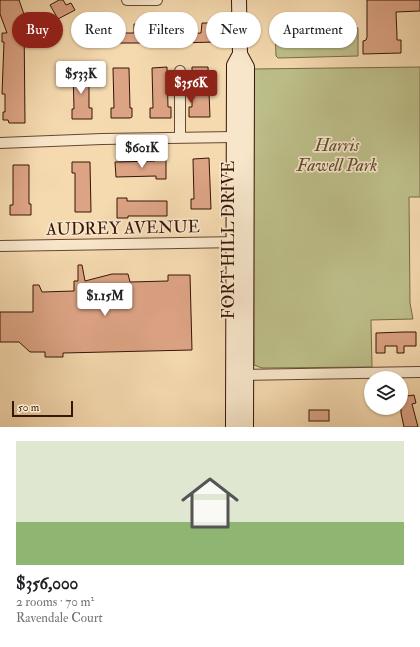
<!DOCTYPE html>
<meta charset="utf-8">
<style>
body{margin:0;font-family:"IM FELL Double Pica",serif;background:#f6f6f6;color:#202124;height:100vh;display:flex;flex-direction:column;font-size:15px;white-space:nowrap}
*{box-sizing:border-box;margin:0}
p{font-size:13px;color:#757577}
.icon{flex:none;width:22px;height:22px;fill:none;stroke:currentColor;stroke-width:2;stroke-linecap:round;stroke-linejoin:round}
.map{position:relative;height:427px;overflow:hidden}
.drawer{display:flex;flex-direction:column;background:#fff;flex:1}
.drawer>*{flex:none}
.hud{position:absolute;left:12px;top:12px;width:396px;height:36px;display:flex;gap:8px}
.tools{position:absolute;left:364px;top:371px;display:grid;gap:8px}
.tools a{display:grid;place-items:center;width:44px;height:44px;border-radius:50%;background:#fff;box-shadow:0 1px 3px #0004;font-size:20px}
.scale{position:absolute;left:12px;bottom:10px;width:61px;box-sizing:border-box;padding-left:4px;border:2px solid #361607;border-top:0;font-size:11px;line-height:14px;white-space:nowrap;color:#361607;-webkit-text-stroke:3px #f8e6cb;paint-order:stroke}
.price{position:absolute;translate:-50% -34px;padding:0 9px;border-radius:4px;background:#fff;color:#222;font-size:13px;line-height:26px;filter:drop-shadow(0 1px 2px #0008)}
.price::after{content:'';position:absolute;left:50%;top:24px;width:12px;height:9px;margin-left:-6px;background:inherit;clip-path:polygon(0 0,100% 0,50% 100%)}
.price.selected{background:#8f2418;color:#fff}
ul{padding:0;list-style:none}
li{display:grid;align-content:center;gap:8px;height:212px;padding:0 16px}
li span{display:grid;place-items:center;height:124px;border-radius:0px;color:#555}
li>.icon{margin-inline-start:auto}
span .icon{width:72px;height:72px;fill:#fffc;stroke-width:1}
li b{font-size:17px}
.pill{padding:0 14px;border-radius:18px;background:#fff;box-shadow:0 1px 3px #0004;font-size:14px;line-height:36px}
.pill.selected{background:#8f2418;color:#fff}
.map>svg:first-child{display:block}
.green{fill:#bdbf8a;stroke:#7a6a48}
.building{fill:#dca384;stroke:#361607}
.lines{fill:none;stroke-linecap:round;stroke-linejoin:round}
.street-casing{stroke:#664731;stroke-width:12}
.secondary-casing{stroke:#361607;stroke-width:16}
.street{stroke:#f8e6cb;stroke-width:10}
.secondary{stroke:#f8e6cb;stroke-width:14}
.labels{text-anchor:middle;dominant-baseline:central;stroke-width:3.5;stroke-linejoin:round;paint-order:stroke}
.park-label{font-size:17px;font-style:italic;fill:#5e492e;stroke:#f8e6cb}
.street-label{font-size:17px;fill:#361607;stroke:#f8e6cb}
</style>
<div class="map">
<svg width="420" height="427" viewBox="0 0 420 427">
<rect width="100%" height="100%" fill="#f5d9af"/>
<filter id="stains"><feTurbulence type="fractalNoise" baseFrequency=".005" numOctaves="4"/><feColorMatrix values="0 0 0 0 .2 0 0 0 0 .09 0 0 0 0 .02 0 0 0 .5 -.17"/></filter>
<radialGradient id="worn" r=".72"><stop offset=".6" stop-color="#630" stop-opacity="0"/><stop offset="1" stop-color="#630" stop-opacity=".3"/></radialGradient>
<g class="green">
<path d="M278 27H291L296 29 358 28V56L278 58 276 56 275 29Z"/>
<path d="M420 67V197H409L410 303 413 319 371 320 372 367 262 368 254 365 253 69Z"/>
</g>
<g class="building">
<path d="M0 0H19L26 20H24L25 123H9L8 120H3V112H5V94H2L4 42H2V33H7L0 14Z"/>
<path d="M59 0H63L66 5 71 3 75 10 58 19 50 5Z"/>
<path d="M367 0H420V11L396 12 397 36V40H401V53L363 54V41L366 40 367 37Z"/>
<path d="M85 19 93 23 86 41 73 36 77 26 81 28Z"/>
<path d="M186 23V34L201 33 202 23H211V32H216V42L176 43V38L144 39 143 43H104V29H112V24H120V33H134V24H144V26H157L156 24Z"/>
<path d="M167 67 168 107H171V118H150V108H153L152 68Z"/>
<path d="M192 67H208L210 117H189V107H192Z"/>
<path d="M113 68H129L130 108H132V117L130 118H111V108H114Z"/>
<path d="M73 69H89V108H92V119H72V109H74Z"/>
<path d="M209 158 211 209H191V199H194L193 159Z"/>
<path d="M155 159H166V179H156V176L116 177 115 162 155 161Z"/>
<path d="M72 162H90L91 212H75V173H72Z"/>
<path d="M13 165H29V204H31V215H10V205H13Z"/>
<path d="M117 198H127V201H167V216H128V218H117Z"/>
<path d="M78 265H82L85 281 112 274H128L130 282 168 281V275H190L192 350 63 353V357H45V352H30L19 342H0V312H33V285H39L42 292 74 291V281H78Z"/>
<path d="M404 332H416V346H404V353H397V346H385V353H376V333Z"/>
<path d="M401 382H404L407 396 414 395 416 403 412 404 418 427H404L401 413Z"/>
<rect x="309" y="410" width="20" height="11"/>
</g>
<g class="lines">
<defs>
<g id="street">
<path d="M127 0H157"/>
<path d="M180 71V137"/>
<path d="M0 143 102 139 234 137"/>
<path d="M0 246 240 242"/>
<path d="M239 375 420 372"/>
</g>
<g id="secondary">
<path d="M239 0 240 54 247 67 246 427"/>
<path d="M233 427 234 65 240 54"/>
</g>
</defs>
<use href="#street" class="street-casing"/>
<use href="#secondary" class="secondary-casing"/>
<use href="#street" class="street"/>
<use href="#secondary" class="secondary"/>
</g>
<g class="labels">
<g class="park-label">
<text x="337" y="145">Harris<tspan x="337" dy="20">Fawell Park</tspan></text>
</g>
<g class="street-label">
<text transform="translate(123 228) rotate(-1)">AUDREY AVENUE</text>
<text transform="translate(228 240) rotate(-90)">FORT HILL DRIVE</text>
</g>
</g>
<rect width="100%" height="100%" filter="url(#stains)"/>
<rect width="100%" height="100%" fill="url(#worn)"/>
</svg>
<div class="tools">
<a><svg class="icon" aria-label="layers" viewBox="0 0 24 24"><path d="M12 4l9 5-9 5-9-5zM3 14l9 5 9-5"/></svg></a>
</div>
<div class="scale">50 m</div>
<b class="price" style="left:81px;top:95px">$533K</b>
<b class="price selected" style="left:191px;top:104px">$356K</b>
<b class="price" style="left:142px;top:169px">$601K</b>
<b class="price" style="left:105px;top:317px">$1.15M</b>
<div class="hud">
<a class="pill selected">Buy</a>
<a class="pill">Rent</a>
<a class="pill">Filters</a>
<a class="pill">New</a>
<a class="pill">Apartment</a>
</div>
</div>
<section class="drawer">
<ul>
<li><span style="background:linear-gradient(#dfe7d0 65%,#8fb573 0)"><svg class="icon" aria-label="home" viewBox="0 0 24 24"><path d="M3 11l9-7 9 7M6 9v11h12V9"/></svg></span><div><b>$356,000</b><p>2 rooms · 70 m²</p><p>Ravendale Court</p></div></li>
</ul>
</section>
